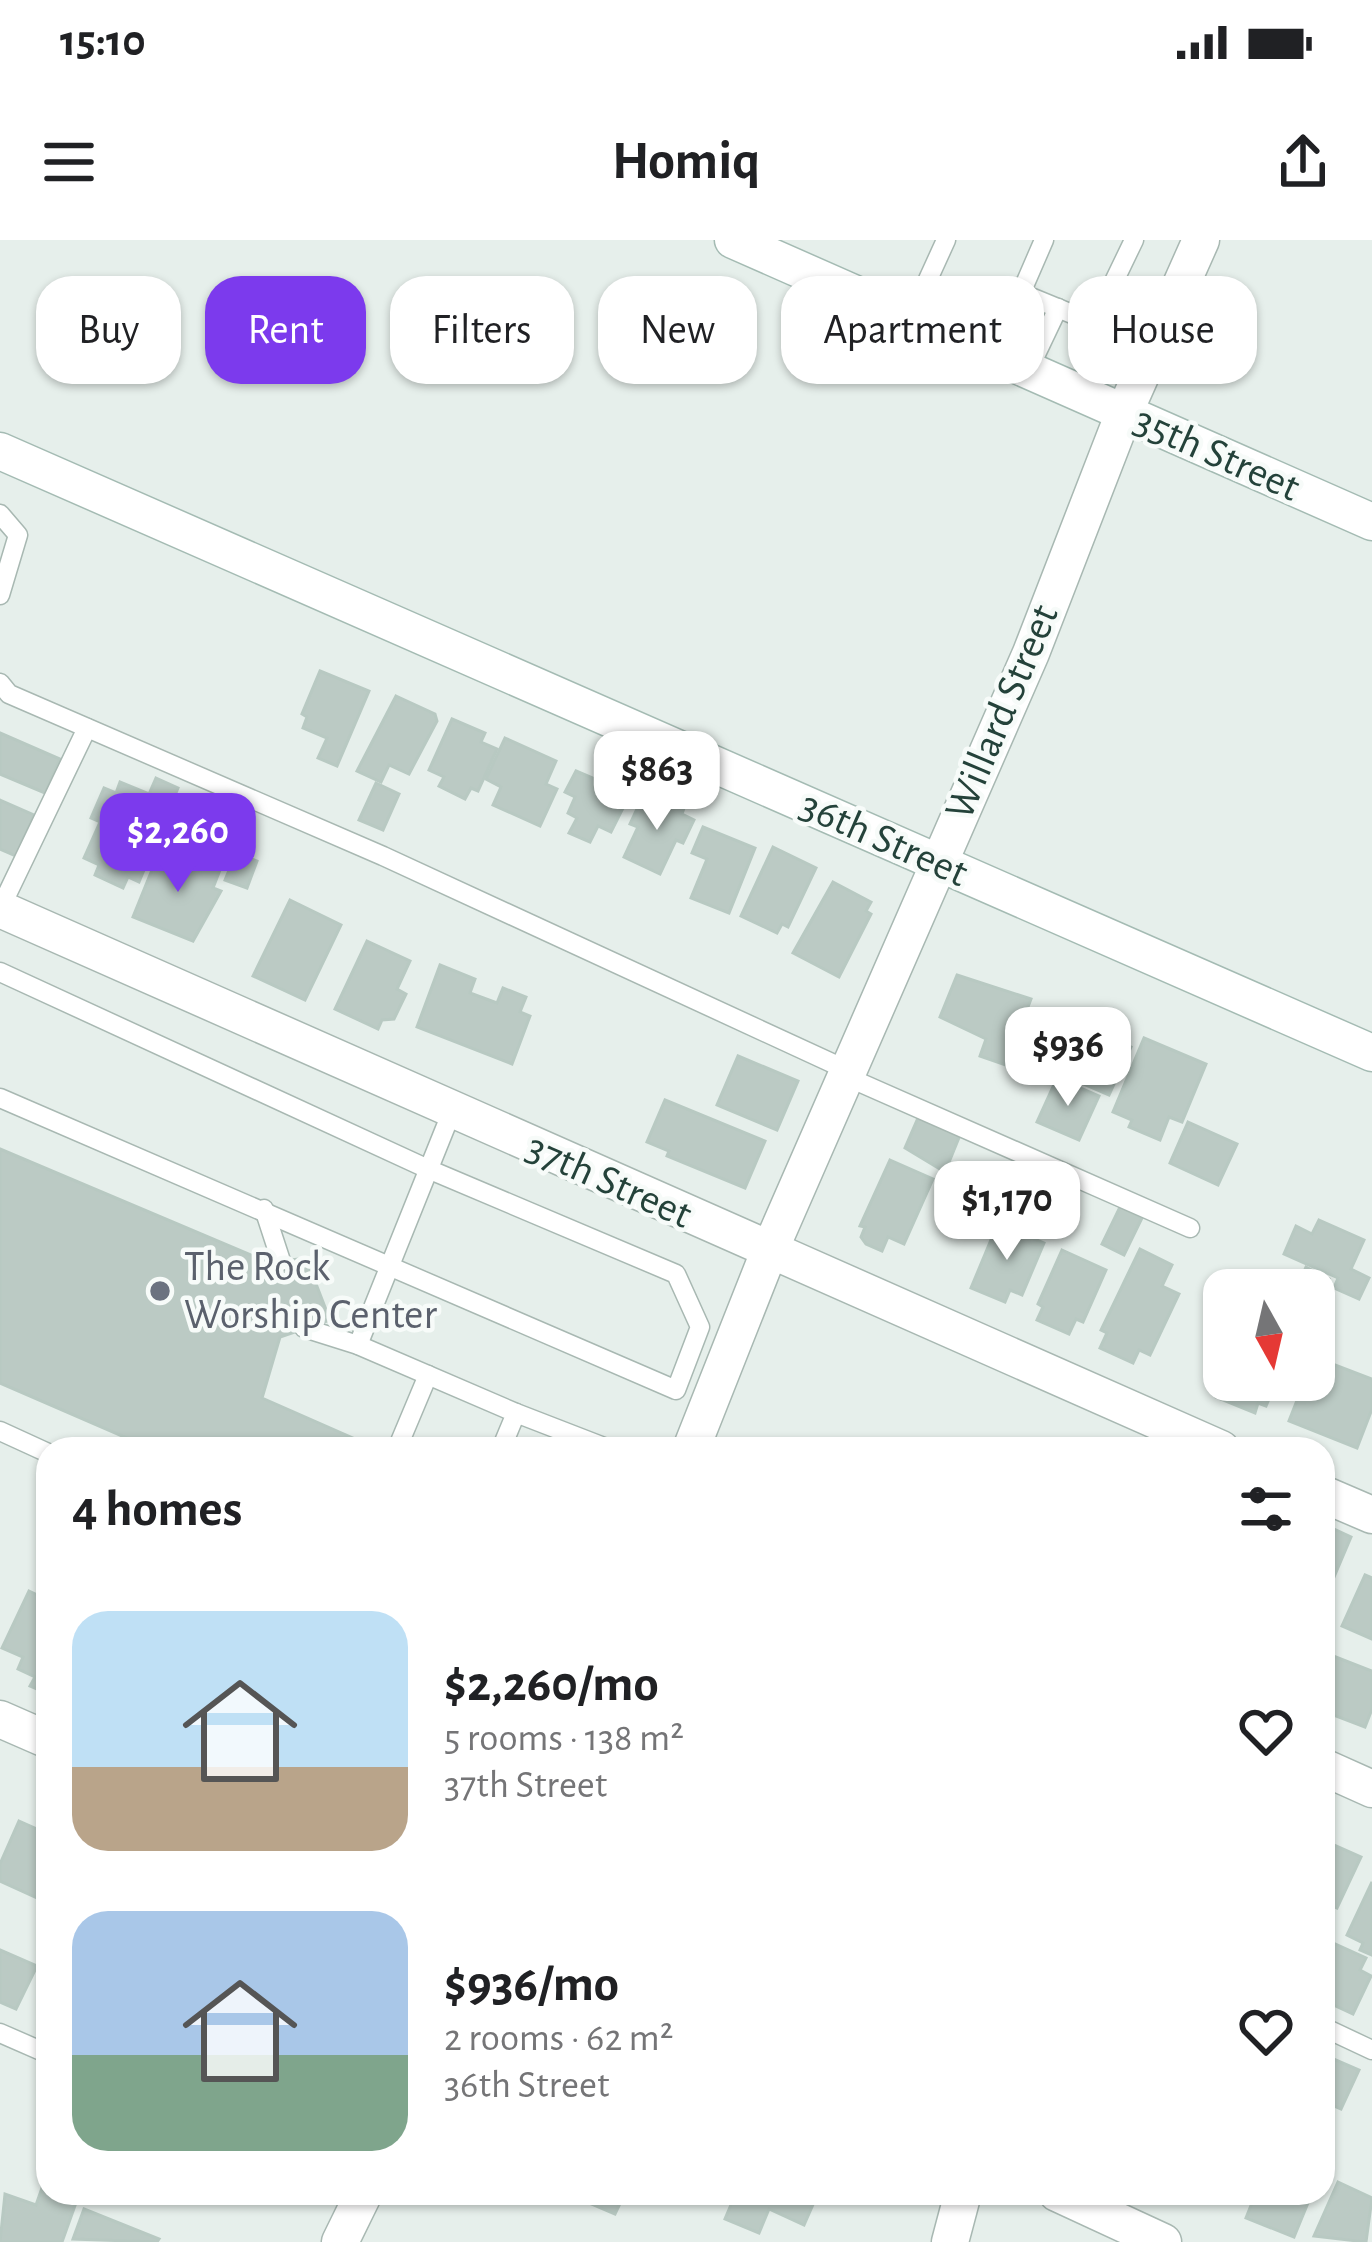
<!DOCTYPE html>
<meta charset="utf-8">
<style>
body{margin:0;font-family:"Alegreya Sans",sans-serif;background:#f2f2f2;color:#202124;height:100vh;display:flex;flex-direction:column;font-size:45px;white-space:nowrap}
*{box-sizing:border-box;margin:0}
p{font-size:39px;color:#757577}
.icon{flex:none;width:66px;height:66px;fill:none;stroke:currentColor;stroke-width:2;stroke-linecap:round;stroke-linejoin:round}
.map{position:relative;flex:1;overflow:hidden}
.panel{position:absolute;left:36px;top:1197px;width:1299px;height:768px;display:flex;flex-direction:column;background:#fff;border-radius:36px;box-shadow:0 3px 9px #0004}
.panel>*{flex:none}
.guide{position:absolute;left:36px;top:36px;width:1302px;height:108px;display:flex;gap:24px}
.needle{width:78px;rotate:172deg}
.buttons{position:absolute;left:1203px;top:1029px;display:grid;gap:24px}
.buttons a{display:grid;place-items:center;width:132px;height:132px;border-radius:24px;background:#fff;box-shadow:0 3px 9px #0004;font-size:60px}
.price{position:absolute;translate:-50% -102px;padding:0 27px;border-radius:24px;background:#fff;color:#222;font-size:39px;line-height:78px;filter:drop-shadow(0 3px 6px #0008)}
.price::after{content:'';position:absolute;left:50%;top:72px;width:36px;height:27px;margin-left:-18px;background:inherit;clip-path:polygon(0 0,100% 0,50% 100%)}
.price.on{background:#7c3aed;color:#fff}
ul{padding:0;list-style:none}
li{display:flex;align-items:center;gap:36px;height:300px;padding:0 36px}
li span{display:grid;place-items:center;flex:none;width:336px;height:240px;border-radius:36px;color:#555}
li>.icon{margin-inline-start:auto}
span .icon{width:144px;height:144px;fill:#fffc;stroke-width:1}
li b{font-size:51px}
h2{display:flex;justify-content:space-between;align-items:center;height:144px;padding:0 36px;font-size:51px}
.chip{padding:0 42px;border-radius:36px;background:#fff;box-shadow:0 3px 9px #0004;font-size:42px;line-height:108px}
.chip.on{background:#7c3aed;color:#fff}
.status{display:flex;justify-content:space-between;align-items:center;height:84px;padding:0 60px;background:#fff;direction:ltr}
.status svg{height:33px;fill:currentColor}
header{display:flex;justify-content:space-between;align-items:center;height:156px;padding:0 36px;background:#fff;font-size:54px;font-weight:700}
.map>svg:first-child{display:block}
.building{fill:#bbcac4;stroke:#b8c9c2;stroke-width:3}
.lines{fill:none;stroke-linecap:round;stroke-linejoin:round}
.lane-casing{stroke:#a8b8b2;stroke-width:21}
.street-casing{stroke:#a8b8b2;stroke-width:39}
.secondary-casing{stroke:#a4bbb3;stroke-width:39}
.lane{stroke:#fff;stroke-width:18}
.street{stroke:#fff;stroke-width:36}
.secondary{stroke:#fff;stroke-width:36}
.worship-dot{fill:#6b7280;stroke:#f7fbf9;stroke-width:4.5}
.labels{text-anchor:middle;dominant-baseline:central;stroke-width:9;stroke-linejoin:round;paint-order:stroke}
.street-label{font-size:42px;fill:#24423a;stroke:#f7fbf9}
.worship-label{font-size:42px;fill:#5b616d;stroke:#f7fbf9;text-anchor:start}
</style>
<div class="status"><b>15:10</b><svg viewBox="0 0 49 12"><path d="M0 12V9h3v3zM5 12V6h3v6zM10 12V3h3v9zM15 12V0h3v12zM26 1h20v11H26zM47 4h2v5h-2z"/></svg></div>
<header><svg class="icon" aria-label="menu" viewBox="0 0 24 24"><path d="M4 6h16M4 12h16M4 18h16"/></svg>Homiq<svg class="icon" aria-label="share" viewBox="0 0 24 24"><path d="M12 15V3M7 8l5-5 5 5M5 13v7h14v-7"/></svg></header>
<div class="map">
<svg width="1372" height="2002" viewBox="0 0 1372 2002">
<rect width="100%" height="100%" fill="#e6efeb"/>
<g class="building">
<path d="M320 431 369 451 337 526 318 518 327 498 303 488 307 477 302 474Z"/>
<path d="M396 456 435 474 437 481 409 534 389 525 381 542 357 531Z"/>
<path d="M452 479 485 493 481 502 497 509 478 551 471 548 465 559 439 546 444 537 429 530Z"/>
<path d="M0 493 60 519 45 553 0 534Z"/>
<path d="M505 498 556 521 546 544 557 549 540 586 493 565 501 547 486 539Z"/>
<path d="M576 531 630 554 611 592 598 586 590 602 569 593 577 578 568 573 575 557 565 552Z"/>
<path d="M156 538 178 548 139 642 128 637 123 648 95 635 99 625 84 618 100 582 91 578 104 548 116 553 120 542 149 554Z"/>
<path d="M376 543 399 554 383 590 359 580Z"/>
<path d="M643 556 684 568 682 574 694 580 683 603 676 600 660 634 624 617 638 587 630 584Z"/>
<path d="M0 560 34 575 16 616 0 609Z"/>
<path d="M703 587 755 608 729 673 691 658 707 619 692 613Z"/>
<path d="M773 607 816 628 788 687 782 684 777 693 741 676Z"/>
<path d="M160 610 220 630 213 648 221 651 193 701 133 677Z"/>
<path d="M236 613 257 621 247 648 225 640Z"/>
<path d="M833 642 871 662 866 671 871 674 839 737 793 713Z"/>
<path d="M290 660 341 685 305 760 253 736Z"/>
<path d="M367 701 410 721 397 749 406 754 394 779 382 780 378 789 335 769Z"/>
<path d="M440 725 475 739 470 753 497 763 503 748 526 757 520 772 530 776 512 824 417 787Z"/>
<path d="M957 735 1031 759 1006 825 980 816 986 799 940 777Z"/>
<path d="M1084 771 1126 789 1120 802 1131 807 1109 855 1056 832Z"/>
<path d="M1144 798 1206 824 1182 882 1169 877 1160 900 1129 887 1132 880 1113 872Z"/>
<path d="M738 816 798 841 777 890 717 865Z"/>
<path d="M1057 838 1099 856 1079 900 1037 882Z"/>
<path d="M665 860 765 901 745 948 667 916 669 911 647 902Z"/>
<path d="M918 878 960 895 945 932 905 908Z"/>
<path d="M1188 882 1237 904 1218 945 1170 923Z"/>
<path d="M0 909 270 1023 306 1018 330 1080 280 1097 262 1158 378 1209H152L0 1143Z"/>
<path d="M890 920 933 939 904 1004 888 997 882 1011 866 1004 861 997 865 987 860 986Z"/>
<path d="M1057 939 1078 949 1061 985 1040 975Z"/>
<path d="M1120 967 1142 978 1124 1015 1102 1004Z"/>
<path d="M1319 980 1364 1000 1351 1029 1369 1038 1359 1059 1334 1048 1338 1038 1284 1014 1296 986 1312 994Z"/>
<path d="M998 983 1044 1003 1022 1055 1010 1050 1005 1062 971 1048Z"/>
<path d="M1140 1009 1172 1025 1162 1046 1179 1054 1150 1115 1139 1110 1133 1123 1100 1108 1107 1093 1101 1090Z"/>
<path d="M1062 1010 1106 1030 1083 1082 1076 1079 1069 1094 1037 1080 1043 1067 1038 1064Z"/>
<path d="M1306 1027 1329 1039 1321 1054 1299 1043Z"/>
<path d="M1314 1117 1372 1139V1169L1357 1208 1289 1181 1305 1140H1314Z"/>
<path d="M1224 1126V1140H1277L1266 1166 1258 1163 1255 1173 1216 1157Z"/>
<path d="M1334 1289 1351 1297 1323 1363V1300L1328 1302Z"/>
<path d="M1365 1335 1372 1338V1399L1342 1386Z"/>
<path d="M29 1351 48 1360 41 1389 48 1392 44 1452 30 1446 35 1437 18 1429 23 1417 2 1408Z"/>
<path d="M1328 1414 1372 1431V1469L1365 1487 1323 1471Z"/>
<path d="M19 1581 48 1594V1663L0 1641V1624Z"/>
<path d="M1323 1600 1361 1617 1337 1668 1323 1662Z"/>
<path d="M1372 1642V1715L1360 1710 1363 1703 1347 1695Z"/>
<path d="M1331 1702 1366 1718 1360 1730 1371 1736 1353 1774 1323 1760V1720Z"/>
<path d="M0 1710 37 1726 16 1769 0 1762Z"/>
<path d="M1331 1818 1359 1830 1341 1869 1323 1861V1837Z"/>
<path d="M1338 1942 1372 1958 1366 2002 1314 1996Z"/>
<path d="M42 1948 77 1960 62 2002H0L5 1954 36 1965Z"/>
<path d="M585 1953H625L615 1974 582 1960Z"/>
<path d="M736 1953H818L804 1985 769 1969 759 1993 725 1979Z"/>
<path d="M1256 1953H1312L1294 1997 1246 1978Z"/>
<path d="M84 1969 159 1999 157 2002 73 1999Z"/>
</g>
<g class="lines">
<defs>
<g id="lane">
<path d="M1044 0 1021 53 1094 83 1134 0"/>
<path d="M910 79 946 0"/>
<path d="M1028 131 1058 68"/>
<path d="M0 274 18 295 0 355"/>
<path d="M0 443 9 454 383 616 847 830"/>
<path d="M0 669 87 488"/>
<path d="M0 732 428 929 676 1034 700 1087 676 1150 0 858"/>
<path d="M845 836 1190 988"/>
<path d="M264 969 281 1021"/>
<path d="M304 1088 358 1105 516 1173 501 1209"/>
<path d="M358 1105 452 871"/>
<path d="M516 1173 609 1209"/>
<path d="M0 1191 48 1213"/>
<path d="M399 1204 428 1135"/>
<path d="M1323 1787 1372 1810"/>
<path d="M0 1793 48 1814"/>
</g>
<g id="street">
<path d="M0 669 1221 1209"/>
<path d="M691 1209 769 1012 1031 413 1124 173 1201 0"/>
<path d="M1323 1254 1372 1275"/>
<path d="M0 1479 48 1500"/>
<path d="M1323 1527 1372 1549"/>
<path d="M1057 1953 1163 2002"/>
<path d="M340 2002 364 1953"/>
<path d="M950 2002 963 1953"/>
</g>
<g id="secondary">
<path d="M733 0 1372 282"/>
<path d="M0 211 1372 813"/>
</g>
</defs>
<use href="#lane" class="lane-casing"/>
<use href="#street" class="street-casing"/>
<use href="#secondary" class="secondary-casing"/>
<use href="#lane" class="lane"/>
<use href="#street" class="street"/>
<use href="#secondary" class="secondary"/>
</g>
<circle class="worship-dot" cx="160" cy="1051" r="12"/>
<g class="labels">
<g class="street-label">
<text transform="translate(1217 214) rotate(24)">35th Street</text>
<text transform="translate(1002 472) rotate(-67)">Willard Street</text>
<text transform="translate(884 599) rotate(24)">36th Street</text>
<text transform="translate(609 941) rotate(24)">37th Street</text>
</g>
<g class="worship-label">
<text x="184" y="1027">The Rock<tspan x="184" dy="48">Worship Center</tspan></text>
</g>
</g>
</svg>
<div class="buttons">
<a><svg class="needle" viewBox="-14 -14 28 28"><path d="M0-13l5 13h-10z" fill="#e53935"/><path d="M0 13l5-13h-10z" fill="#757577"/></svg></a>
</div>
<b class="price" style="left:657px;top:593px">$863</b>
<b class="price on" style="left:178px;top:655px">$2,260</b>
<b class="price" style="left:1068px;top:869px">$936</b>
<b class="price" style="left:1007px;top:1023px">$1,170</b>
<div class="guide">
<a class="chip">Buy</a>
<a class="chip on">Rent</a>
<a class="chip">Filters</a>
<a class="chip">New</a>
<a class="chip">Apartment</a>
<a class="chip">House</a>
</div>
<section class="panel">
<h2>4 homes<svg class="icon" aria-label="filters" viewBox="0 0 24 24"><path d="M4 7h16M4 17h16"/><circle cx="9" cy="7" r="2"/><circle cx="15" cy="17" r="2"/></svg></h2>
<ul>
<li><span style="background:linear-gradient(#bfe0f5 65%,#b9a48a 0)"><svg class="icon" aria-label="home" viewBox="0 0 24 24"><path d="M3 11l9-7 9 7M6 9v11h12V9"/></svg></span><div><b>$2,260/mo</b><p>5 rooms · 138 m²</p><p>37th Street</p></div><svg class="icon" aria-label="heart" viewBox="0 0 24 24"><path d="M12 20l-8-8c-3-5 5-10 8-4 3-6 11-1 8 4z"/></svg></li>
<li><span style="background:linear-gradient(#a9c7e8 60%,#7fa58c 0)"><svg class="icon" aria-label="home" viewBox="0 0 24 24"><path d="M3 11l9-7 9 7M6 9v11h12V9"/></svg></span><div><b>$936/mo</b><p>2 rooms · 62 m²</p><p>36th Street</p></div><svg class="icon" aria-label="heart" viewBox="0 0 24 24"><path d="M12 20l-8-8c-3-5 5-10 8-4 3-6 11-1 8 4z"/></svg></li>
</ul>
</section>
</div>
